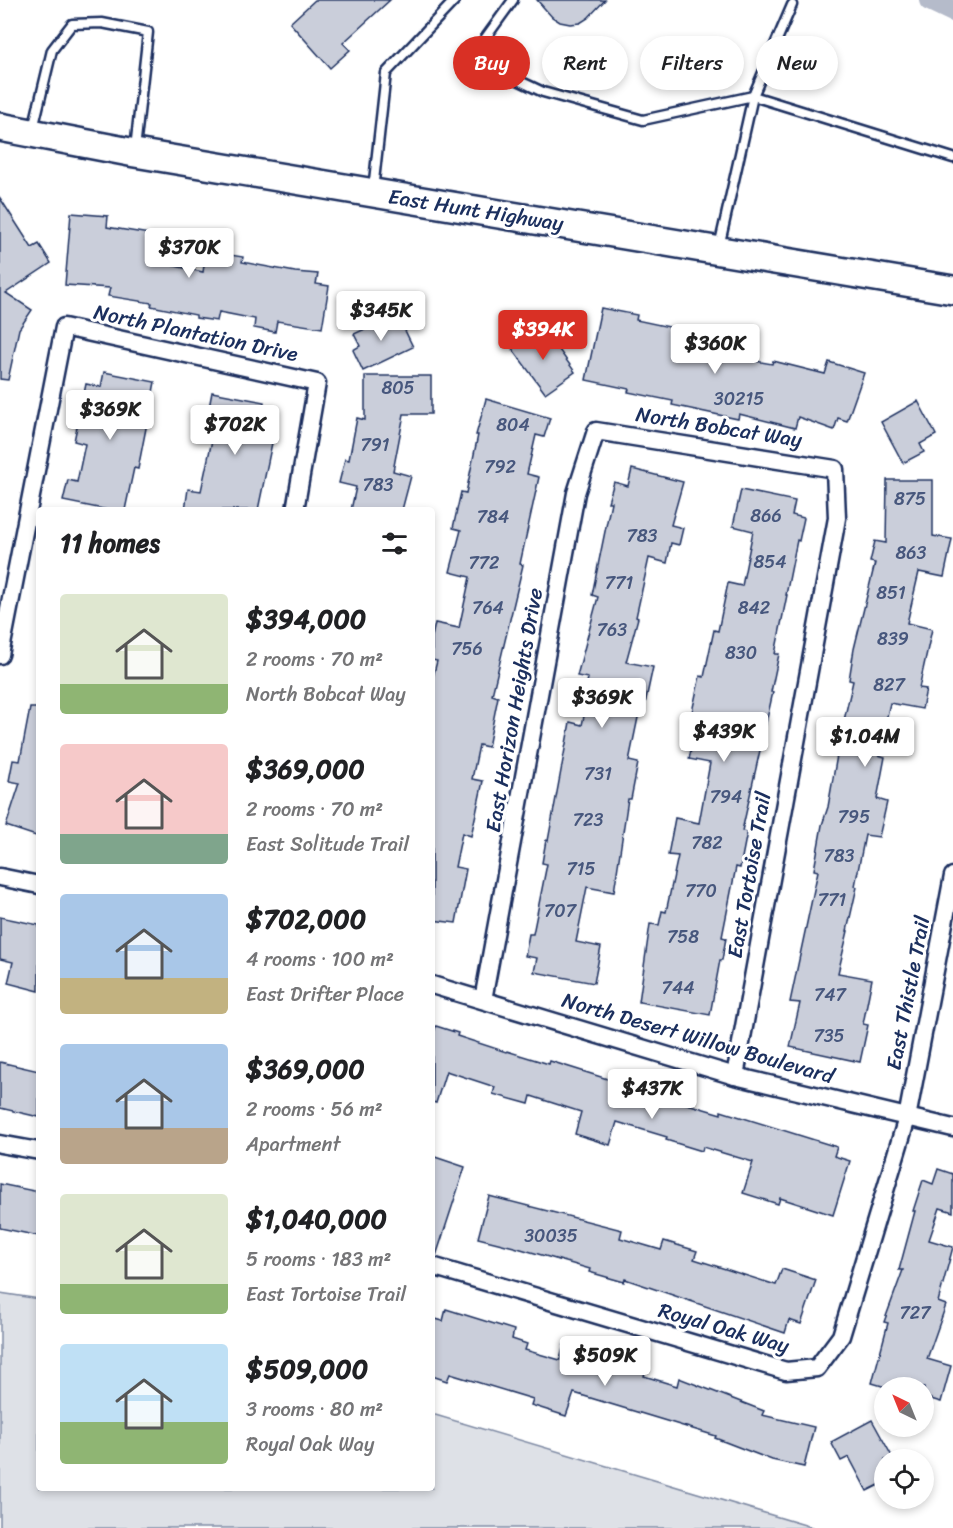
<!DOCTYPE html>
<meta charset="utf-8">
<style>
body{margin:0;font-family:Sriracha,sans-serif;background:#f2f2f2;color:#202124;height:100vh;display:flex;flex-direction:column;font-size:22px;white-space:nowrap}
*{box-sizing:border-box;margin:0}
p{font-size:20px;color:#757577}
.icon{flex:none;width:33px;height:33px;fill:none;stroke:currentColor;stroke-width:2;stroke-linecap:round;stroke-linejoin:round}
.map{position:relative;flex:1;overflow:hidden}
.sheet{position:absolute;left:36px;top:507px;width:399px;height:984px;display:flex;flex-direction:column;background:#fff;border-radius:6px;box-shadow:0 3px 9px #0003}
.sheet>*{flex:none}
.guide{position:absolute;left:453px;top:36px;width:410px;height:54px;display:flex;gap:12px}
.needle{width:39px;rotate:317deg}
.controls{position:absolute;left:874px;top:1377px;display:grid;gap:12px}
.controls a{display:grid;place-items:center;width:60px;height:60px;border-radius:50%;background:#fff;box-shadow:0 3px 9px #0003;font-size:30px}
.price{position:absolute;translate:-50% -51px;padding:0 14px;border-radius:6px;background:#fff;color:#222;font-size:20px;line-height:39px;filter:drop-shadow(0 2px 3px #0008)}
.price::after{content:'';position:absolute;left:50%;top:36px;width:18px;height:14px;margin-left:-9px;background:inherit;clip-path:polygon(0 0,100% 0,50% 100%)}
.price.on{background:#d93025;color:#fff}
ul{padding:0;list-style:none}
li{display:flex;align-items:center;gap:18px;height:150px;padding:0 24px}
li span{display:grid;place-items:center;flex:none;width:168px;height:120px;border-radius:6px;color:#555}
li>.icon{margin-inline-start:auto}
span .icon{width:72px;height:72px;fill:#fffc;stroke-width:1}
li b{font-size:26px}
h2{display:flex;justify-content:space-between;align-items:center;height:72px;padding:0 24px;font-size:26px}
.pill{padding:0 21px;border-radius:27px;background:#fff;box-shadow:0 3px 9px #0003;font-size:21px;line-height:54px}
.pill.on{background:#d93025;color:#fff}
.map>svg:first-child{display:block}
.green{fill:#dee1e7;stroke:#7c88a2;stroke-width:1.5}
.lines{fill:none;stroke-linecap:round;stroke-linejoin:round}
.canal{stroke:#b5bbca;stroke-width:22}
.building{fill:#caceda;stroke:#1b2f5e;stroke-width:1.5}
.service-casing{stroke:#1b2f5e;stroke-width:13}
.minor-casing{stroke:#1b2f5e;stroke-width:21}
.primary-casing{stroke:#1b2f5e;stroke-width:32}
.service{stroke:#fff;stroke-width:8}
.minor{stroke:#fff;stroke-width:16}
.primary{stroke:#fff;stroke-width:27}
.labels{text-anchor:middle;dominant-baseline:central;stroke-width:6;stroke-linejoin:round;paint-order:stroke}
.number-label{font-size:18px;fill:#47577d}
.street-label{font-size:21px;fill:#1b2f5e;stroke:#fff}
</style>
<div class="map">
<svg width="953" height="1528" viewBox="0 0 953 1528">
<rect width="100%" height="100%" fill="#fff"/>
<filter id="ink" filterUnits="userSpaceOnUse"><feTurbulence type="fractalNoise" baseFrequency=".0167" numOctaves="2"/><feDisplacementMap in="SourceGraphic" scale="12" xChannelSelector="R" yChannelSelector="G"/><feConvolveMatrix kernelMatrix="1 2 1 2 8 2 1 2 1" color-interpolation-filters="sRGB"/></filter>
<g filter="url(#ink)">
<path class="green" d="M0 1293 39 1299V1488H432V1414L815 1528H0Z"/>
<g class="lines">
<path class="canal" d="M930 0 953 11"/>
</g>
<g class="building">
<path d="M315 0H390L343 43 350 50 330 68 290 23Z"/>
<path d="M537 0H605L588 18 580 23 570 24 560 22 552 17Z"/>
<path d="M0 198 32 248 39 244 51 263 6 293 32 310 19 329 8 380 0 379Z"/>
<path d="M71 213 108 216 107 227 156 235 152 261 203 272 206 251 243 257 242 262 295 272 318 274 316 284 329 286 322 328 277 321 275 332 254 328 255 319 219 312 217 321 196 318V315L151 306 152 303 108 296 110 288 65 285Z"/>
<path d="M601 308 637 315 636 320 679 329V332L724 342 721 355 772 364 773 361 825 374 829 362 864 373 847 421 838 418 834 430 798 417 795 428 739 414 738 419 672 405 673 401 628 392 629 389 586 380Z"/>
<path d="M397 314 413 347 363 371 353 350 360 346 354 334Z"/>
<path d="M530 333 536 341 547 333 575 372 545 393 511 347Z"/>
<path d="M104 372 155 382 138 469 134 468 125 510H108L63 501 68 480 77 482 85 444 74 441 86 384 101 387Z"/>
<path d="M365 376H431V414H404L393 471 411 476 402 510H351L356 487 339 483 345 459 349 460 357 418 365 420Z"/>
<path d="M212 392 264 402 262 417 277 419 258 510H185L188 489 201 491 214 431 205 429Z"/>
<path d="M486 399 550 418 544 437 536 435 527 474 539 477 520 564 523 565 492 695 498 697 488 747 479 745 472 779 483 781 477 809 471 836 462 833 455 867 466 869 456 923 432 920V681L437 661 432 660V637L435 623 459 628 470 577 450 572 461 530 453 528 461 492 466 493 478 435H476Z"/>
<path d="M918 401 936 435 920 444 924 452 903 463 881 422Z"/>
<path d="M632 469 683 482 671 525 683 528 679 545 671 543 667 563 649 558 636 617 638 618 626 662 653 667 645 704 641 703 629 761 638 763 631 799H628L614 892 587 887 576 942 601 947 594 983 534 972 537 958 525 956 529 934H533L547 864 542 863 546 840 548 841 570 722 582 725 589 693 585 692 588 678 577 676 598 597 592 595 611 502H608L614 482 628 486Z"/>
<path d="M887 480H933V536L952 539 944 577 919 572 907 623 932 629 919 688 926 689 922 709 890 703 878 755 885 757 877 799 887 802 879 837 865 835 855 886 857 887 847 931H848L838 973 872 979 863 1024 868 1025 860 1062 790 1047 800 1003 790 1002 818 871 814 870 822 825 828 807 840 738 853 681 849 680 854 649 875 563 870 562 875 541 886 543Z"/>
<path d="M741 490 795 501 792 515 804 518 799 541 797 540 786 595H787L775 654H779L771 692H773L742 831 747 832 740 868 736 867 722 937 726 938 722 960H720L710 1015 639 1002 650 924 659 925 662 911 666 912 678 856 668 855 675 818 699 823 710 763 689 759 699 714 692 712 700 676 704 677 714 630 718 631 728 583 742 586 753 531 733 526Z"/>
<path d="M30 708H39V837L6 826 20 783 9 781 13 760 20 761Z"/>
<path d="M0 917 39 925V991L8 983 13 962 0 959Z"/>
<path d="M436 1026 458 1033 457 1036 506 1052 507 1051 549 1064 550 1061 636 1088V1086L658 1093 657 1095 721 1114V1111L837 1147 834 1156 850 1161 833 1215 780 1198 778 1204 743 1193 753 1162 703 1147 702 1151 666 1140 667 1137 617 1122 610 1145 575 1134 581 1112 531 1096 529 1104 493 1094 495 1087 446 1071 436 1103 432 1102V1038Z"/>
<path d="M0 1062 39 1071V1117L0 1108Z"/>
<path d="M432 1156 465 1167 436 1256H432Z"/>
<path d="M938 1169 953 1174V1212L940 1208 929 1240 953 1247 938 1302 946 1305 927 1359 951 1366 941 1402 924 1397V1388H889L872 1383 888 1323 884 1322 903 1270H899L915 1211H913L923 1180 933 1184Z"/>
<path d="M0 1184 39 1192V1236L0 1228Z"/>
<path d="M489 1196 622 1230 620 1238 661 1250 664 1241 697 1251 694 1259 776 1285 782 1269 816 1280 801 1324 789 1320 785 1333 625 1279 624 1282 589 1272 590 1269 514 1247 478 1238Z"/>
<path d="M446 1309 514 1330 512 1339 527 1344 525 1350 560 1360 564 1344 646 1369 644 1376 677 1386 679 1378 764 1411 762 1415 814 1427 804 1467 772 1460 715 1438 716 1436 574 1393 566 1416 531 1405 533 1399 450 1374 447 1381 432 1376V1318L443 1321Z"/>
<path d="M872 1420 894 1460H885V1482L867 1491 849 1457 841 1461 831 1442Z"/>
</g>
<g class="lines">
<defs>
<g id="service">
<path d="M513 0 471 58 543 92 643 120 753 96 953 158"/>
<path d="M33 129 52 50 72 24 102 23 148 32 135 149"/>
<path d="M373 190 386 73 455 0"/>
<path d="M719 247 753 96 792 5"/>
</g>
<g id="minor">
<path d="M0 655 64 327 317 383 295 510"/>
<path d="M0 877 39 885"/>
<path d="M432 985 735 1076 953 1128"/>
<path d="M483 1000 576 493 596 431 835 469 837 518 735 1076"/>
<path d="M0 1144 39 1151"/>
<path d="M432 1266 786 1371 817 1368 841 1336 907 1118 953 876"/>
</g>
<path id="primary" d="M0 127 135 153 953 290"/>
</defs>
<use href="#service" class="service-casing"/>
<use href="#minor" class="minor-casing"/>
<use href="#primary" class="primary-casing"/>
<use href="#service" class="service"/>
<use href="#minor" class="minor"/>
<use href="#primary" class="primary"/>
</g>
</g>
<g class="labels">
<g class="number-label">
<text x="398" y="388">805</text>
<text x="739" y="399">30215</text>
<text x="513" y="425">804</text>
<text x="375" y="445">791</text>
<text x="500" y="467">792</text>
<text x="378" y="485">783</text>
<text x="910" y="499">875</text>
<text x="766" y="516">866</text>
<text x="493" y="517">784</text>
<text x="642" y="536">783</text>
<text x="911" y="553">863</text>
<text x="770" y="562">854</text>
<text x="484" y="563">772</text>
<text x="619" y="583">771</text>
<text x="891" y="593">851</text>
<text x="488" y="608">764</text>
<text x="754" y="608">842</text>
<text x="612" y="630">763</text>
<text x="893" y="639">839</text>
<text x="467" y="649">756</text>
<text x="741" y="653">830</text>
<text x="889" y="685">827</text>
<text x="598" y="774">731</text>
<text x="726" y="797">794</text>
<text x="854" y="817">795</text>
<text x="588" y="820">723</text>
<text x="707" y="843">782</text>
<text x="839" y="856">783</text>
<text x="581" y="869">715</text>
<text x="701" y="891">770</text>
<text x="832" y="900">771</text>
<text x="560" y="911">707</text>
<text x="683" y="937">758</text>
<text x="678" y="988">744</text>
<text x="830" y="995">747</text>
<text x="829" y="1036">735</text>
<text x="551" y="1236">30035</text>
<text x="915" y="1313">727</text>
</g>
<g class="street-label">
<text transform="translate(476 210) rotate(9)">East Hunt Highway</text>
<text transform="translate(196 333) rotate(12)">North Plantation Drive</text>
<text transform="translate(719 427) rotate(9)">North Bobcat Way</text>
<text transform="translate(514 710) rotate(-80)">East Horizon Heights Drive</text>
<text transform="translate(749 875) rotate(-80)">East Tortoise Trail</text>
<text transform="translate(908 993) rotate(-79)">East Thistle Trail</text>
<text transform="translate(698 1038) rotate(16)">North Desert Willow Boulevard</text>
<text transform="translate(724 1328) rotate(16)">Royal Oak Way</text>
</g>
</g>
</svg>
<div class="controls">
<a><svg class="needle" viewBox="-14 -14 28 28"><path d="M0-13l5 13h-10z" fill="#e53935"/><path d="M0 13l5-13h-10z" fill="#757577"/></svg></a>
<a><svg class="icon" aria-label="locate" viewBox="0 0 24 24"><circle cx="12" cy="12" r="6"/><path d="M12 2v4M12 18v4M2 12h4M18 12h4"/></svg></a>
</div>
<b class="price" style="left:189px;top:279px">$370K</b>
<b class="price" style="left:381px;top:342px">$345K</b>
<b class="price on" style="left:543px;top:361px">$394K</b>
<b class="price" style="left:715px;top:375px">$360K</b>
<b class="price" style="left:110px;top:441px">$369K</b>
<b class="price" style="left:235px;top:456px">$702K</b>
<b class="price" style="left:602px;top:729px">$369K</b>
<b class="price" style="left:724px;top:763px">$439K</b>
<b class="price" style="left:865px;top:768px">$1.04M</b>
<b class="price" style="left:652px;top:1120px">$437K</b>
<b class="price" style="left:605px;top:1387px">$509K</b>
<div class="guide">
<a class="pill on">Buy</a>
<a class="pill">Rent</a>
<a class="pill">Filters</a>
<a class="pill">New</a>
</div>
<section class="sheet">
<h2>11 homes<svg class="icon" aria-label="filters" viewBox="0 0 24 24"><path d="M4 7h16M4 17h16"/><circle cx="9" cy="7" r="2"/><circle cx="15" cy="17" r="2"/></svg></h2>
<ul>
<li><span style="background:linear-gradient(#dfe7d0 75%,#8fb573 0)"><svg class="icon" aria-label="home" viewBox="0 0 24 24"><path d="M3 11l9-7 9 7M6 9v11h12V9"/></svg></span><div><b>$394,000</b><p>2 rooms · 70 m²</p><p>North Bobcat Way</p></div></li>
<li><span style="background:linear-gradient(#f6c9c9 75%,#7fa58c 0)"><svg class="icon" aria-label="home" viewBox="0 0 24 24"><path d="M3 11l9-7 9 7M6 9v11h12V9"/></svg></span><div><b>$369,000</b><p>2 rooms · 70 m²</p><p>East Solitude Trail</p></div></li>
<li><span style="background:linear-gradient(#a9c7e8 70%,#c2b280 0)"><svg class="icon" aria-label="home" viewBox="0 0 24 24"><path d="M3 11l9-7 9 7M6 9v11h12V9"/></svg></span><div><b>$702,000</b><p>4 rooms · 100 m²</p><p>East Drifter Place</p></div></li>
<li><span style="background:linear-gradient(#a9c7e8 70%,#b9a48a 0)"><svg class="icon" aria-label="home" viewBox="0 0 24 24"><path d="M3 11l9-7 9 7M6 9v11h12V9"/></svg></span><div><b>$369,000</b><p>2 rooms · 56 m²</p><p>Apartment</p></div></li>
<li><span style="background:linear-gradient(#dfe7d0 75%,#8fb573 0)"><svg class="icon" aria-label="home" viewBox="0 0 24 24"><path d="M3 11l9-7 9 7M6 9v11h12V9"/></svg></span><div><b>$1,040,000</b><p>5 rooms · 183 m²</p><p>East Tortoise Trail</p></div></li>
<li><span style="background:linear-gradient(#bfe0f5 65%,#8fb573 0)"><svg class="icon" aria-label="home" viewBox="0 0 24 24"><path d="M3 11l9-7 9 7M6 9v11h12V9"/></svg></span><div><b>$509,000</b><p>3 rooms · 80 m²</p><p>Royal Oak Way</p></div></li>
</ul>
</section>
</div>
